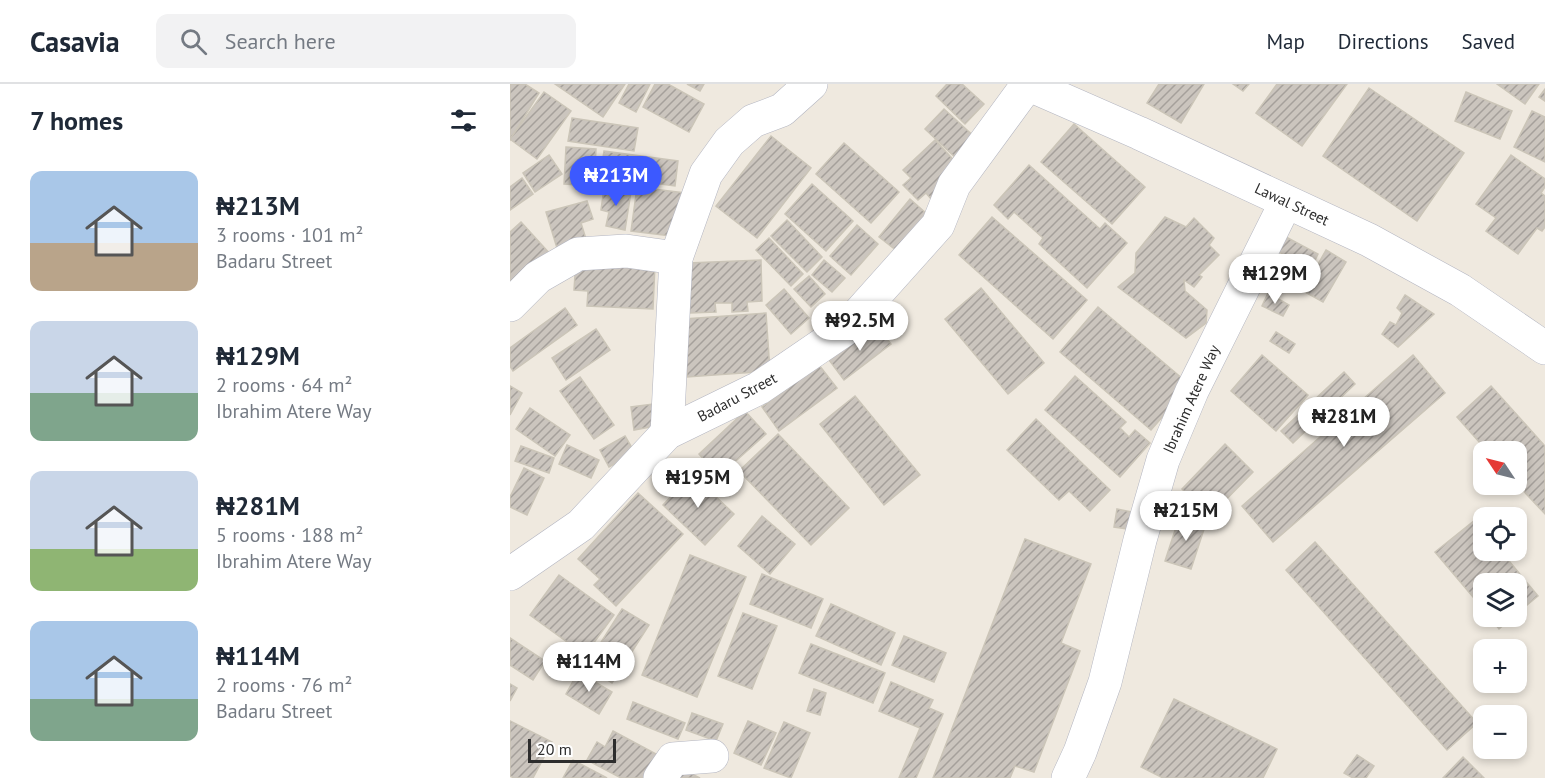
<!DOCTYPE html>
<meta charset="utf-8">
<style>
body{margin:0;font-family:"PT Sans",sans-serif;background:#f2f2f3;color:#1f2937;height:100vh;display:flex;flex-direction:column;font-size:22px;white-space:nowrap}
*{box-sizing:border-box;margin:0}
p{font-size:20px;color:#747a83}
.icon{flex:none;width:33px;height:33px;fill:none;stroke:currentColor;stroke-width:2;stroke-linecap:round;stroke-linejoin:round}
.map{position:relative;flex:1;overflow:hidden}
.details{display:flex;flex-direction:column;background:#fff;width:510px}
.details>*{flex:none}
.needle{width:39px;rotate:305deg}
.tools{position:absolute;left:963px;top:357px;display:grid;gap:12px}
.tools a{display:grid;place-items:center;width:54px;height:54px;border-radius:12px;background:#fff;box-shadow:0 3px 9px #0003;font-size:30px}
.scale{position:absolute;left:18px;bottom:15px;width:88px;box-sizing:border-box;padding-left:6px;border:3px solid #2d2d2d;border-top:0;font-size:16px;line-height:21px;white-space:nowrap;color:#2d2d2d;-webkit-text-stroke:4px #fff;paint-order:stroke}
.price{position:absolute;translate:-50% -51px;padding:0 14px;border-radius:21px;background:#fff;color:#222;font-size:20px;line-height:39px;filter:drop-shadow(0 2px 3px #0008)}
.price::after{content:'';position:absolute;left:50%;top:36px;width:18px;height:14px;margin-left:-9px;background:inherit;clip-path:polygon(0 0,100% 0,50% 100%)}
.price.selected{background:#3c59ff;color:#fff}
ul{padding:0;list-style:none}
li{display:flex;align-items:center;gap:18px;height:150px;padding:0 30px}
li span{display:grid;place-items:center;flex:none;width:168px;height:120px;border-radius:12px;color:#555}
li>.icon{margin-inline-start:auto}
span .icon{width:72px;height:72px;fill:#fffc;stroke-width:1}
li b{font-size:26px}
h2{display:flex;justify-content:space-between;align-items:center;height:72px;padding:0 30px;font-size:26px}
header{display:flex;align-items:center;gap:36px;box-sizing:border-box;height:84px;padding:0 30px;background:#fff;border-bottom:2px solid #e0e1e3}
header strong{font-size:28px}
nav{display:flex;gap:33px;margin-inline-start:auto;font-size:21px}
.search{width:420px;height:54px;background:#f2f2f3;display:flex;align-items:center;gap:15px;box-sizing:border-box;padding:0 21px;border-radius:12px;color:#747a83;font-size:22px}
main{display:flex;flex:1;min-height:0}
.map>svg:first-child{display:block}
.building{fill:url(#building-hatch);stroke:#cbc5b8;stroke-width:1.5}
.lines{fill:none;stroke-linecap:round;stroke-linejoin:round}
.minor-casing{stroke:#b3b5c1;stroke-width:34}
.minor{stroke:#fff;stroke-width:33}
.labels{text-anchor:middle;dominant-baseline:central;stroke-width:5;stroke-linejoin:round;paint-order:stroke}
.street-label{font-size:15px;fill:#2d2d2d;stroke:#fff}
</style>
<header>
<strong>Casavia</strong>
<div class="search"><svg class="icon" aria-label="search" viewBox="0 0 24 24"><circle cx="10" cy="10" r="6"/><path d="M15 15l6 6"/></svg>Search here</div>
<nav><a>Map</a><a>Directions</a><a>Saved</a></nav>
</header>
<main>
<section class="details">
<h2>7 homes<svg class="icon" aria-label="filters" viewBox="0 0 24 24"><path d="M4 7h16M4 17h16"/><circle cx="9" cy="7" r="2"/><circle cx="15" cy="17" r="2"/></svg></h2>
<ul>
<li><span style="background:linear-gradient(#a9c7e8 60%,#b9a48a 0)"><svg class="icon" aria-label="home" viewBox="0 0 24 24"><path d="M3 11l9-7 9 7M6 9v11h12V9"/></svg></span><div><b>₦213M</b><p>3 rooms · 101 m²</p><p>Badaru Street</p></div></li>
<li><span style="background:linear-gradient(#c9d6e8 60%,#7fa58c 0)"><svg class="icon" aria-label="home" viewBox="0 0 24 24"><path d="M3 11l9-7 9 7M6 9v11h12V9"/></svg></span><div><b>₦129M</b><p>2 rooms · 64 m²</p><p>Ibrahim Atere Way</p></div></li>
<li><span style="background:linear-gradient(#c9d6e8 65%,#8fb573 0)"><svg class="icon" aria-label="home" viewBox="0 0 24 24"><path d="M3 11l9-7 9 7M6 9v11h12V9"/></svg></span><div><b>₦281M</b><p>5 rooms · 188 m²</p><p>Ibrahim Atere Way</p></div></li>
<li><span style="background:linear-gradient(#a9c7e8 65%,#7fa58c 0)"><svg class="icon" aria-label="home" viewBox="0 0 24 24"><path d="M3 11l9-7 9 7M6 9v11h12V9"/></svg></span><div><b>₦114M</b><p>2 rooms · 76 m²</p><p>Badaru Street</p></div></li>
</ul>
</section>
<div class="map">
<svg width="1035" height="694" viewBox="0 0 1035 694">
<defs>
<pattern id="building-hatch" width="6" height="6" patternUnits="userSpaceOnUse" patternTransform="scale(1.5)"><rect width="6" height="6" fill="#cbc5be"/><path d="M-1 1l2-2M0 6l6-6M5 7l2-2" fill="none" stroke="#a5a09b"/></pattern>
</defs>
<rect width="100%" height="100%" fill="#efe9df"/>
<g class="building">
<path d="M0 0H15L29 9 0 56Z"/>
<path d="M45 0H115L93 33Z"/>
<path d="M119 0H140L126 28 109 19Z"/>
<path d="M145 0H158L194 20 179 48 133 23Z"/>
<path d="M177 0H194L190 7Z"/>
<path d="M437 0H452L474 20 455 40 426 12Z"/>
<path d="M649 0H694L671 39 637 19Z"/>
<path d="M723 0H739L733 7Z"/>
<path d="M767 0H837L792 62 746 29Z"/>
<path d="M987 0H1029L1015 20Z"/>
<path d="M859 4 954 69 907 137 813 72Z"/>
<path d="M1035 5V17L1029 13Z"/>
<path d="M34 8 61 27 27 75 0 55Z"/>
<path d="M956 8 1002 27 990 55 945 37Z"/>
<path d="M434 25 468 56 449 77 415 45Z"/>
<path d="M1022 27 1035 33V78L1004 63Z"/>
<path d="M62 34 128 44 124 67 58 57Z"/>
<path d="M564 40 635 103 602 140 531 78Z"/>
<path d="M261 52 301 84 247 154 206 122Z"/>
<path d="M425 56 452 85 421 115 416 109 408 116 393 101 401 94 393 86Z"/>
<path d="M334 59 389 108 361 139 306 90Z"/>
<path d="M56 63 86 65 84 102 54 100Z"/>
<path d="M94 67 168 77 165 102 90 92Z"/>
<path d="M39 71 52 90 25 108 13 89Z"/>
<path d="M1001 71 1035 95V103L1031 109 1035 112V143L1032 147 1027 144 1008 170 976 147 986 134 966 120Z"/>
<path d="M519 81 590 145 595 139 617 159 577 204 529 160 533 154 504 128 498 135 484 121Z"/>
<path d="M12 94 23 110 0 126V103Z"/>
<path d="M302 100 343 137 316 167 275 130Z"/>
<path d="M127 103 175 109 169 153 121 147Z"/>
<path d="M94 104 121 108 115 146 96 142 99 128 91 126Z"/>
<path d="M400 115 417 130 387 167 369 153Z"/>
<path d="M77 117 83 135 71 139 76 155 47 164 36 128Z"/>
<path d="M482 133 577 216 543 255 449 171Z"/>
<path d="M655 133 676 143 684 134 704 154 699 161 709 171 689 191 692 193 684 203 674 196 675 207 697 226 696 239 676 254 608 203 625 189 626 169Z"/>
<path d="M277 136 312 173 297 188 261 152Z"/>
<path d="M11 138 41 171 0 209V148Z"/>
<path d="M347 141 368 160 341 191 320 172Z"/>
<path d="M776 153 808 170 801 185 769 168Z"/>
<path d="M259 154 293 190 281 202 246 166Z"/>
<path d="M816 166 836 178 813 218 793 207Z"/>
<path d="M66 176 145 181 143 225 77 222 78 207 64 206Z"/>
<path d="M251 176 252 217 237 218 238 227 222 228V219H205L206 228 180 229 178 179Z"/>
<path d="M314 176 335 194 322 208 302 191Z"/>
<path d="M299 192 315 210 301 223 284 205Z"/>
<path d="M471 204 534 279 498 310 435 235Z"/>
<path d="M274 205 299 234 281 250 256 221Z"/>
<path d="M758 209 779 221 773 232 752 222Z"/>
<path d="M895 211 924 230 888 263 872 250 880 238 886 241 892 229 887 224Z"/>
<path d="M588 223 680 301 641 346 550 268Z"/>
<path d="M55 224 67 241 3 287 0 282V264Z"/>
<path d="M256 229 260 287 177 293 174 235Z"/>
<path d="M366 240 381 260 334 296 319 276Z"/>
<path d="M86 245 100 266 56 296 42 274Z"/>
<path d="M766 248 785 260 779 269 760 257Z"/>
<path d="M752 271 798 311 766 347 721 307Z"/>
<path d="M903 271 935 309 763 458 732 422Z"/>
<path d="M309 281 327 304 269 347 252 323Z"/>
<path d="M834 288 845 300 783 359 771 347Z"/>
<path d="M565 292 616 338 610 344 619 353 625 346 640 359 610 393 535 326Z"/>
<path d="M70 293 104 341 84 355 50 307Z"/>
<path d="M0 302 12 309 0 331Z"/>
<path d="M981 302 1035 362V430L1006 399V368H978L947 333Z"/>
<path d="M345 312 410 391 374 421 310 340Z"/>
<path d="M143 320 146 342 124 346 121 323Z"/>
<path d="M20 324 60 351 45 372 6 345Z"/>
<path d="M235 327 256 350 209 392 189 370Z"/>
<path d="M526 335 600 406 580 427 559 407 549 416 497 366Z"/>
<path d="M268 350 339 424 301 461 229 387Z"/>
<path d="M115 352 125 369 99 383 90 366Z"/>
<path d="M715 360 743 388 700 432 672 405Z"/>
<path d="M57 361 89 376 81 394 49 380Z"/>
<path d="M11 362 44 374 39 389 5 377Z"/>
<path d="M14 384 34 394 17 431 0 423V413Z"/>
<path d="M182 390 224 430 195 461 153 421Z"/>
<path d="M128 409 173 450 106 522 84 501 90 495 68 475Z"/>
<path d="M607 425 627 429 624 446 604 443Z"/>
<path d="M670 431 696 439 681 485 655 477Z"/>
<path d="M252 432 285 460 260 490 228 462Z"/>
<path d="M965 436 974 446V466H990L1028 512 1006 530V500H974V526L925 468Z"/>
<path d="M515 455 581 480 551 559 570 567 524 688 505 682 500 694H423Z"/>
<path d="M805 458 967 639 937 666 776 486Z"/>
<path d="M180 471 236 493 187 613 132 591Z"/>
<path d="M252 490 313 515 301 544 240 520Z"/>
<path d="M49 491 104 531 75 571 20 531Z"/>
<path d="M321 520 385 549 371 581 306 552Z"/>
<path d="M112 525 139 541 102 599 76 582Z"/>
<path d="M233 529 267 542 242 605 208 592Z"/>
<path d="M979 532H1004L989 545Z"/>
<path d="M394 552 436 569 424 598 382 581Z"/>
<path d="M0 554 35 577 23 596 0 581Z"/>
<path d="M301 560 375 589 363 619 289 589Z"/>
<path d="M68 588 102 608 89 630 56 610Z"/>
<path d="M381 598 423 616 419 624 433 630 406 694H389L410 644 369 627Z"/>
<path d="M0 600 7 604 0 617Z"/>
<path d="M304 605 316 609 310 631 297 627Z"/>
<path d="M664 615 767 665 753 694H653L631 683Z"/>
<path d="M123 618 175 639 168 655 117 635Z"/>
<path d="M182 629 213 640 206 657 176 646Z"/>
<path d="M0 637 42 658 23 694H4L0 692Z"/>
<path d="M238 637 266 649 251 681 224 669Z"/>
<path d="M274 638 300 649 281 694 254 684Z"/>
<path d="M103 647 148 671 136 694H111L77 676 87 658 95 663Z"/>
<path d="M847 671 864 682 856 694H843L834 689Z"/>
<path d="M953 673 974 694H933Z"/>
<path d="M63 676 97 694H53Z"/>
<path d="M171 685 190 694H167Z"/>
</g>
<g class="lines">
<defs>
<g id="minor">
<path d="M517 0 629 49 859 156 950 206 1035 264"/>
<path d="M0 221 28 193 68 170 116 167 166 174"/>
<path d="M157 349 166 174 196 90 219 58 243 37 272 26 301 0"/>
<path d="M0 490 71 441 157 349 249 304 334 246 428 141 444 101 518 0"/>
<path d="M150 694 163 675 202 672"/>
<path d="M558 694 570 668 595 598 630 456 653 376 682 307 776 118"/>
</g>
</defs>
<use href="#minor" class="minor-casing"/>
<use href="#minor" class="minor"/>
</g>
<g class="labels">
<g class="street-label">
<text transform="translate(782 120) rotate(25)">Lawal Street</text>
<text transform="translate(227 313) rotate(-28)">Badaru Street</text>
<text transform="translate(681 315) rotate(-66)">Ibrahim Atere Way</text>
</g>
</g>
</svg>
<div class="tools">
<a><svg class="needle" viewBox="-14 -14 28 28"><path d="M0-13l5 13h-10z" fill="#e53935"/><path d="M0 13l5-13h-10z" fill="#747a83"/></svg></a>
<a><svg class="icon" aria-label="locate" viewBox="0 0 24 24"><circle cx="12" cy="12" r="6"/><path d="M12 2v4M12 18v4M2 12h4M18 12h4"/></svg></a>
<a><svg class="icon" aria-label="layers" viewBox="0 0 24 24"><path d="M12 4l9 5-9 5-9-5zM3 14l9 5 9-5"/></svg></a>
<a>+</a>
<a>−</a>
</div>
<div class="scale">20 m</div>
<b class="price selected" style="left:106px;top:123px">₦213M</b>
<b class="price" style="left:765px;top:221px">₦129M</b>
<b class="price" style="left:350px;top:268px">₦92.5M</b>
<b class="price" style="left:834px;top:364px">₦281M</b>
<b class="price" style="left:188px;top:425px">₦195M</b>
<b class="price" style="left:676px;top:458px">₦215M</b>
<b class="price" style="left:79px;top:609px">₦114M</b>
</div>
</main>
